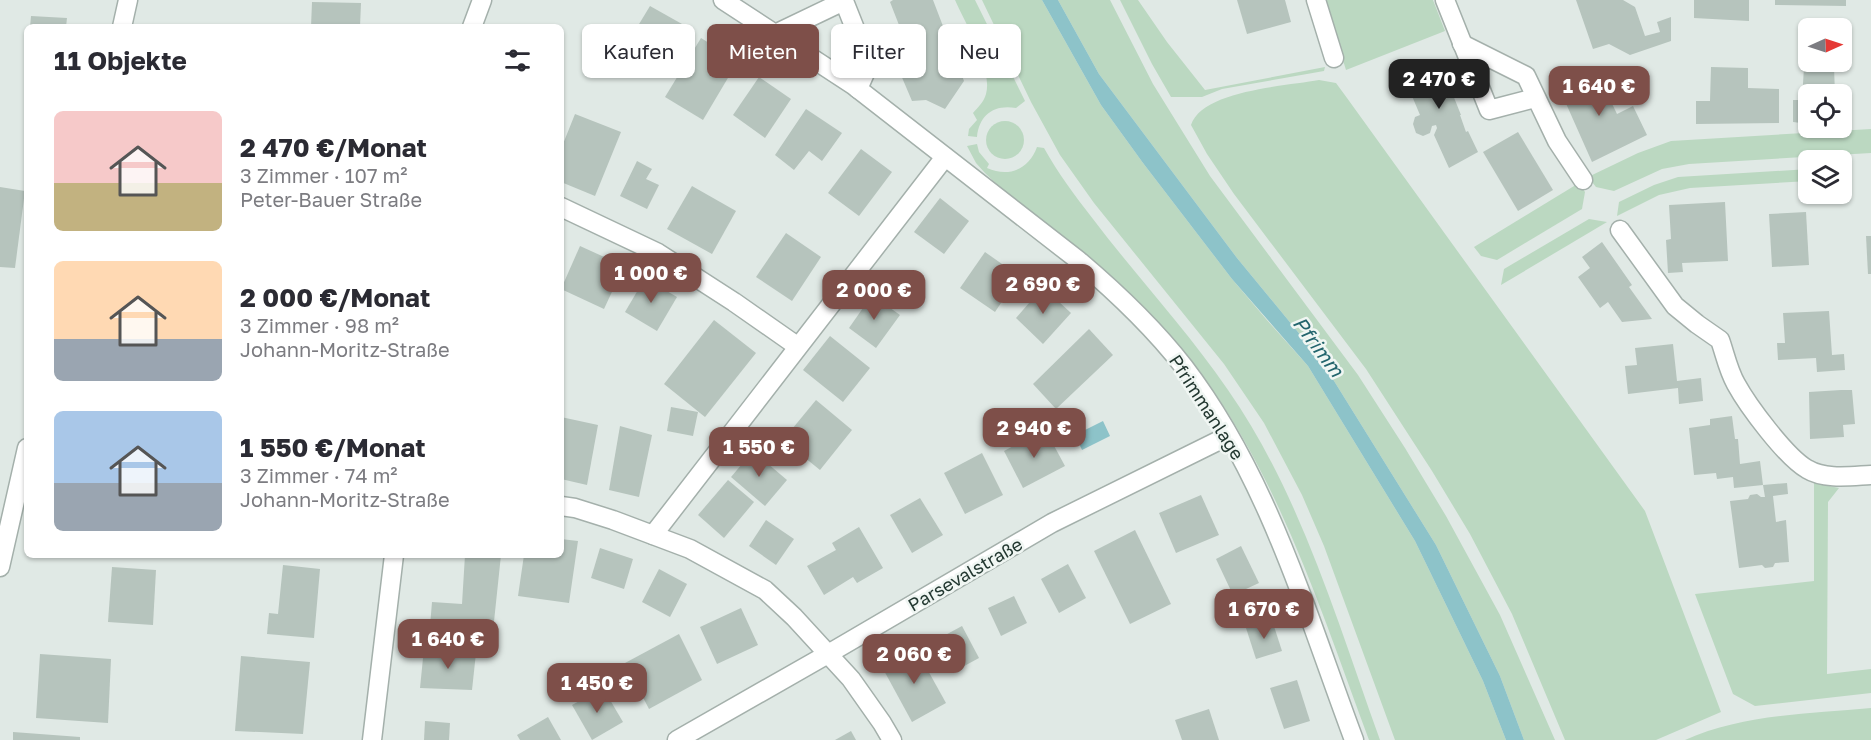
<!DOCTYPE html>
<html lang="de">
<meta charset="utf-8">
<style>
body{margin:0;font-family:"Golos Text",sans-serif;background:#f7f7f7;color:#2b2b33;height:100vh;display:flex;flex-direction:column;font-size:22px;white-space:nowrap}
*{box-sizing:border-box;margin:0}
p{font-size:20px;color:#7c7c81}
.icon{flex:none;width:33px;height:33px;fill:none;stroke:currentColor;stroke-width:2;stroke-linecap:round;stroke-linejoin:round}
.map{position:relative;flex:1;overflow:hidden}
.sheet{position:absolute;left:24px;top:24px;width:540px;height:534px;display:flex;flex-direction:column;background:#fff;border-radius:9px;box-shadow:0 2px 4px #0004}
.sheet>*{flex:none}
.banner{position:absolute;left:582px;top:24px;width:570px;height:54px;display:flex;gap:12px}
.needle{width:39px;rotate:87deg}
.controls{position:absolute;left:1798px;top:18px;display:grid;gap:12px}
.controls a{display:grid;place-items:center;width:54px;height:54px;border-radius:9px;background:#fff;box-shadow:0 2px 4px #0004;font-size:30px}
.price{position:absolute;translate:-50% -51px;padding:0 14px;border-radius:12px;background:#7e4f49;color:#fff;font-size:20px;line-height:39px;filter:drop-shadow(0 2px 3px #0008)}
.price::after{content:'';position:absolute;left:50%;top:36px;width:18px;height:14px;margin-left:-9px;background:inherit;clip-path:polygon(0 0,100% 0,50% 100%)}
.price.selected{background:#222;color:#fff}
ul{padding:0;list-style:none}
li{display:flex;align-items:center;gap:18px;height:150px;padding:0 30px}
li span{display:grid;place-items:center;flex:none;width:168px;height:120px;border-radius:9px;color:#555}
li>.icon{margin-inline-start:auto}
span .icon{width:72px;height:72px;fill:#fffc;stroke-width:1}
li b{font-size:26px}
h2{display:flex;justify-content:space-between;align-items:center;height:72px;padding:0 30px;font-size:26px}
.tag{padding:0 21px;border-radius:9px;background:#fff;box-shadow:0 2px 4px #0004;font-size:21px;line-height:54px}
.tag.selected{background:#7e4f49;color:#fff}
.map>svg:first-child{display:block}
.green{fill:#bbd8c1}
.water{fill:#8dc3c9}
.building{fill:#b6c4bd}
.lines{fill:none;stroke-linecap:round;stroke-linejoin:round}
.minor-casing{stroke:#a4b0ab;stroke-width:21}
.minor{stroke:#fff;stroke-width:18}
.labels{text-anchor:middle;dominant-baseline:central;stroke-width:5;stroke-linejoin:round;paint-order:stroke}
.street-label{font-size:18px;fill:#233831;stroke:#f0f6f3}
.water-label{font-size:20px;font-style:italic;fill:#23656d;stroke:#f0f6f3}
</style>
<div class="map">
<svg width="1871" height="740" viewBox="0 0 1871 740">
<rect width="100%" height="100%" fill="#e0e9e5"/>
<g class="green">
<path d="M955 0H975L1025 101 1016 108C994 104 979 115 977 137L968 136 969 129 977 120 973 113C978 107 984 102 986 94 993 69 965 23 955 0Z"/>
<path d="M982 0H1042L1101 105 1143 163 1232 279 1266 319 1308 366 1415 541 1483 681 1506 740H1395L1324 546 1302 495 1264 423 1224 364 1094 203 1060 155 1031 102Z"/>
<path d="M1058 0H1110L1153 84 1210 176 1358 375 1405 448 1446 516 1500 615 1555 740H1524L1500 676 1436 545 1321 360 1237 258 1099 74Z"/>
<path d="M1120 0H1138L1167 42 1205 90 1325 67 1324 71 1222 89 1202 97H1171L1152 64Z"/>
<path d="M1324 0H1433L1445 31 1346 70Z"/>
<path d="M1319 80 1336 83 1347 98 1645 511 1721 712 1656 740H1565L1512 614 1470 534 1432 471 1366 369 1234 194 1207 154 1191 125C1202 90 1287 86 1319 80Z"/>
<circle cx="1005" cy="140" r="19"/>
<path d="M1871 129V153L1689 164 1662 169 1614 191 1596 187 1588 177 1638 153 1671 141Z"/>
<path d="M977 144 979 152 989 164 987 168C1009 178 1029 169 1037 147L1044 148C1058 173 1075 196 1093 219 1137 277 1187 330 1228 390 1301 495 1337 621 1380 740H1369C1316 598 1269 442 1163 328 1109 269 1042 228 985 173L976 163 967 146Z"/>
<path d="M1809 169V181L1690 188 1659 195 1617 216 1619 202 1654 185 1678 177Z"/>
<path d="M1579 183 1585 192 1582 209 1497 260 1481 256 1474 247Z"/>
<path d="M1589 219 1607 222 1501 285 1504 269Z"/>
<path d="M1814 483 1839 488 1828 502 1827 674 1871 669V693L1755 706 1733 694 1695 594 1814 581Z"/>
<path d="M1871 708V740H1685C1743 714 1808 714 1871 708Z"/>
</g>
<g class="water">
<path d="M1042 0H1058L1099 74 1237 258 1321 360 1436 545 1500 676 1524 740H1506L1483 681 1415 541 1308 366 1232 279 1143 163 1101 105Z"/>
<path d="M1103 421 1110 436 1082 450 1075 435Z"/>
</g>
<g class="building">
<path d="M893 0H933L964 81 945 109 926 100 912 101 892 54 908 48 890 2Z"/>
<path d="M1237 0H1285L1291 22 1247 34Z"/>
<path d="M1576 0H1623L1635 7 1645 36 1660 32 1657 22 1671 17V41L1630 55 1609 44 1593 49Z"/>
<path d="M1694 0H1749V21L1694 18Z"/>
<path d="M1775 0H1846V6L1775 5Z"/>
<path d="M312 2 361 3 360 27H311Z"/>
<path d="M650 6 682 24 665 53 633 34Z"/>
<path d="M31 16 67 18 66 27H30Z"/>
<rect x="1842" y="30" width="5" height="29"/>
<path d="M701 38 738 61 703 120 665 97Z"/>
<path d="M1447 61 1458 86 1457 92 1453 95 1461 115H1460L1466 132 1468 131 1478 152 1449 168 1434 135 1437 128 1436 125 1432 126 1430 133 1423 136 1416 133 1413 124 1415 117 1420 115 1412 96 1404 92 1397 74 1424 63 1426 70Z"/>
<path d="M1711 67 1748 68V88L1779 89V123L1696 124V101H1710Z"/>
<path d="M1804 67H1834L1835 94H1809V124L1793 122V100H1802Z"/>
<path d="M1585 71 1593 89 1603 85 1617 114 1633 106 1647 135 1592 162 1556 81Z"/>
<path d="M759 77 791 99 765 138 733 115Z"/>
<path d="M806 109 842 133 822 161 809 151 794 170 775 155Z"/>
<path d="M575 114 621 132 595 196 561 182V149Z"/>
<path d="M1518 132 1553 190 1518 211 1483 152Z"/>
<path d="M861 149 892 172 859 216 828 193Z"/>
<path d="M637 161 652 169 646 179 659 185 647 209 620 196Z"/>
<path d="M692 186 736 211 712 254 667 229Z"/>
<path d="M0 187 25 191 15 268 0 267Z"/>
<path d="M940 198 969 221 944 254 914 232Z"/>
<path d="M1725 202 1728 261 1682 263 1683 272 1668 273 1666 240 1671 239 1669 205Z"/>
<path d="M1806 212 1809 265 1772 267 1769 214Z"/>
<path d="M786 233 821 257 792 301 756 277Z"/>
<path d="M1866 236H1871V274H1868Z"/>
<path d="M1602 242 1632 285 1629 287 1652 319 1622 322 1608 302 1600 308 1578 277 1590 268 1582 257Z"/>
<path d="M580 246 624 266 604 309 561 289Z"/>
<path d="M985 252 1019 276 995 312 960 288Z"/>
<path d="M645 278 677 297 657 331 625 312Z"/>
<path d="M1043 287 1071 313 1043 344 1016 318Z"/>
<path d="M872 295 900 315 876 348 849 328Z"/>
<path d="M1829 311 1832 355 1844 354 1845 370 1817 372 1816 358 1778 360 1777 343H1785L1783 313Z"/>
<path d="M714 320 756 353 705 417 664 384Z"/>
<path d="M1089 329 1113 355 1056 409 1033 384Z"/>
<path d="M830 336 870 368 843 402 803 370Z"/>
<path d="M1673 344 1677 381 1701 378 1703 401 1679 404 1678 388 1628 394 1625 366 1637 365 1635 348Z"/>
<path d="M1841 390H1852L1855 424 1843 425 1844 437 1810 439 1809 392Z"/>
<path d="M816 400 852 430 820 470 783 440Z"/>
<path d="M671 407 698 412 693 436 667 431Z"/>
<path d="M1732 416 1735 439H1738L1740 464 1760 461 1763 485 1734 488 1733 477 1717 479 1716 473 1694 475 1689 428 1710 425V419Z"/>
<path d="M561 417 598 425 587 485 561 479Z"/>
<path d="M620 426 652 435 639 497 609 490Z"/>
<path d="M1045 429 1065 466 1023 488 1004 451Z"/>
<path d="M753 451 787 480 765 506 731 477Z"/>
<path d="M982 453 1003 495 965 514 944 473Z"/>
<path d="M728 480 754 502 724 538 698 515Z"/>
<path d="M1787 483 1788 494 1773 496 1776 522 1786 520 1789 562 1775 563 1773 567 1765 568 1762 565 1739 568 1730 501 1748 499 1750 495 1757 494 1761 497H1765L1763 485Z"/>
<path d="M1201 495 1219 535 1176 553 1159 513Z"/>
<path d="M920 498 943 535 912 553 890 515Z"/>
<path d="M766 520 794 539 776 565 749 546Z"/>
<path d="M859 527 883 568 857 583 853 577 824 595 807 566 836 550 832 543Z"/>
<path d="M1135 530 1171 604 1130 624 1094 551Z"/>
<path d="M561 539 578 541 569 603 518 596 524 555H561Z"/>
<path d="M1241 546 1259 583 1233 595 1216 559Z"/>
<path d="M600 548 633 559 624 589 591 578Z"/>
<path d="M465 555H501L493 631 430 626 432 602 462 604Z"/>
<path d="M1068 564 1086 598 1059 613 1041 579Z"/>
<path d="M283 565 320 569 314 638 267 634 269 613 278 614Z"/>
<path d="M112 567 156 570 153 625 108 622Z"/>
<path d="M659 569 687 584 670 617 642 602Z"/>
<path d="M1014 596 1027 623 1001 636 988 608Z"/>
<path d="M741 608 758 645 717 664 700 627Z"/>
<path d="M1272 620 1282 651 1256 659 1246 628Z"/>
<path d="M962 626 979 658 955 671 938 639Z"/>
<path d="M679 634 702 680 649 709 625 663Z"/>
<path d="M424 648 476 653 472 690 420 688Z"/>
<path d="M916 649 946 703 912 722 882 667Z"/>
<path d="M40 654 111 659 108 723 36 718Z"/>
<path d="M241 656 310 662 303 734 235 731Z"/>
<path d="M1297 680 1310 721 1284 729 1270 688Z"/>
<path d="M603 688 623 722 592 740 572 705Z"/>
<path d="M1209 709 1219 740H1182L1175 720Z"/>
<path d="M548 717 561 740H520L517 735Z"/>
<path d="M425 721 450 723 449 740H424Z"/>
<path d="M851 731 856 740H835Z"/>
<path d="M13 732 80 737V740H13Z"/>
</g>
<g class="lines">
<defs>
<g id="minor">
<path d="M723 0 853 85 1078 260C1117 293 1153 327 1184 367 1268 477 1306 612 1354 740"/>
<path d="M1316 0 1334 58"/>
<path d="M1445 0 1489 110 1535 98"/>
<path d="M122 27 128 0"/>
<path d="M472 27 482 0"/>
<path d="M775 34 844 1 869 64 858 89"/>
<path d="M1462 44 1526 76 1557 141 1583 180"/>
<path d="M561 207 658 253 734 302 797 346"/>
<path d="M1620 230 1675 306 1697 324 1720 340C1725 354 1728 370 1736 384 1748 406 1786 457 1807 469 1825 480 1851 476 1871 475"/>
<path d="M561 506 575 508 613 520 690 549 765 590 794 617 851 679 882 723 892 740"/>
<path d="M653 535 945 157"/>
<path d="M0 567 27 448"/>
<path d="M372 740 394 555"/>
<path d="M677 740 828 654 1052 523 1228 436"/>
</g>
</defs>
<use href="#minor" class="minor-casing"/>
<use href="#minor" class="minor"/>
</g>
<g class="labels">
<g class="street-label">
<text transform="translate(1207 407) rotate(57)">Pfrimmanlage</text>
<text transform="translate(965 574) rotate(-30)">Parsevalstraße</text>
</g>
<g class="water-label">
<text transform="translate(1319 346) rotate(53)">Pfrimm</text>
</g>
</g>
</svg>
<div class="controls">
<a><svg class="needle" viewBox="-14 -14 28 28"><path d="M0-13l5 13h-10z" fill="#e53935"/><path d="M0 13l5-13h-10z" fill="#7c7c81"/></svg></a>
<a><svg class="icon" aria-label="locate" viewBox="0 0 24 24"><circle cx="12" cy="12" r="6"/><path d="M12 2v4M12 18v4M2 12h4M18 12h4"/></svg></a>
<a><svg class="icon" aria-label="layers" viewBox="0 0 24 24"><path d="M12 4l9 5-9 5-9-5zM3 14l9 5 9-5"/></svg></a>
</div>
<b class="price selected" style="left:1439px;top:110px">2 470 €</b>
<b class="price" style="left:1599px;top:117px">1 640 €</b>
<b class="price" style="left:651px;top:304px">1 000 €</b>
<b class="price" style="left:1043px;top:315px">2 690 €</b>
<b class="price" style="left:874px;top:321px">2 000 €</b>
<b class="price" style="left:1034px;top:459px">2 940 €</b>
<b class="price" style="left:759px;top:478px">1 550 €</b>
<b class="price" style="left:1264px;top:640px">1 670 €</b>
<b class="price" style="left:448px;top:670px">1 640 €</b>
<b class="price" style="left:914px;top:685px">2 060 €</b>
<b class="price" style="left:597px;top:714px">1 450 €</b>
<div class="banner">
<a class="tag">Kaufen</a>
<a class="tag selected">Mieten</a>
<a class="tag">Filter</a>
<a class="tag">Neu</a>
</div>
<section class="sheet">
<h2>11 Objekte<svg class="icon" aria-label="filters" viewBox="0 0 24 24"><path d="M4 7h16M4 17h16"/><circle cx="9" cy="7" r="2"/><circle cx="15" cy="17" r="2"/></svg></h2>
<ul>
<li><span style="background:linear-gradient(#f6c9c9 60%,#c2b280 0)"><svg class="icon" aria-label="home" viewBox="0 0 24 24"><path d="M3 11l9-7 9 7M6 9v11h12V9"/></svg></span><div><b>2 470 €/Monat</b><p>3 Zimmer · 107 m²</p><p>Peter-Bauer Straße</p></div></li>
<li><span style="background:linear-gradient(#ffd9b3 65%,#9aa5b1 0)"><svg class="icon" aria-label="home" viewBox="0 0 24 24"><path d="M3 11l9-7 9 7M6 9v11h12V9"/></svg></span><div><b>2 000 €/Monat</b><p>3 Zimmer · 98 m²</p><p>Johann-Moritz-Straße</p></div></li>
<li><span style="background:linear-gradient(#a9c7e8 60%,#9aa5b1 0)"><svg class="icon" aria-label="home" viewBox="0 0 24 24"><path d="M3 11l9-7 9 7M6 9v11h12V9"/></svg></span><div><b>1 550 €/Monat</b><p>3 Zimmer · 74 m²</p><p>Johann-Moritz-Straße</p></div></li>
</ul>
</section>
</div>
